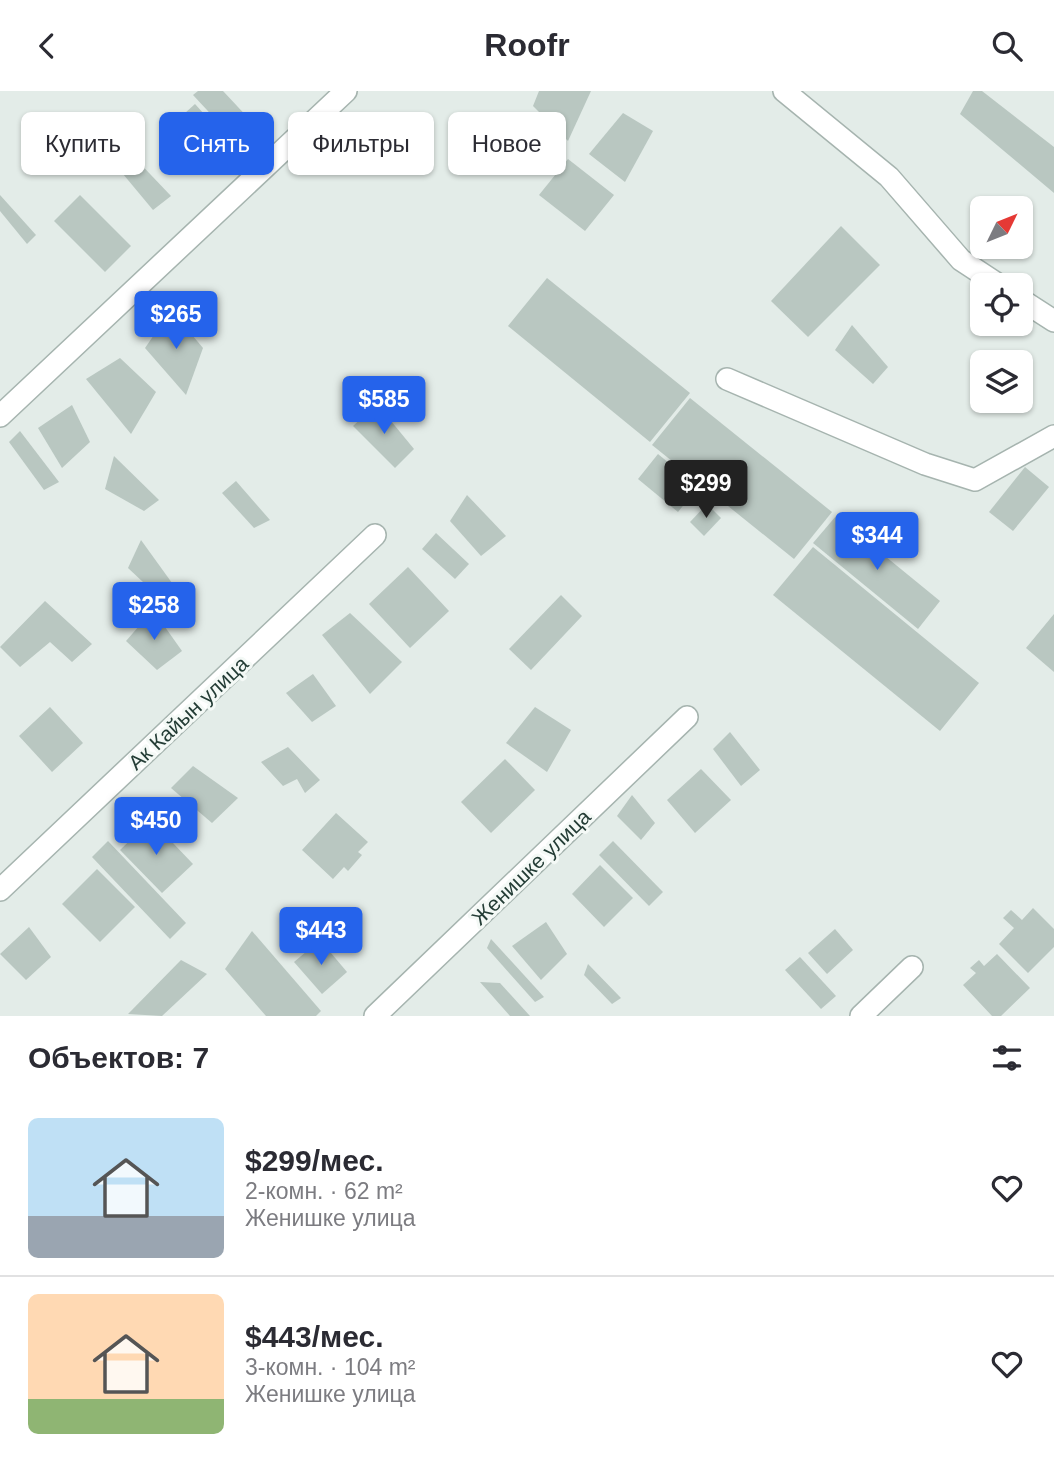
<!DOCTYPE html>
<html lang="ru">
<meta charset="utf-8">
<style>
body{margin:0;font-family:Helvetica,sans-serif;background:#f2f2f3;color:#2b2b33;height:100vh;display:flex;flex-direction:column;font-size:26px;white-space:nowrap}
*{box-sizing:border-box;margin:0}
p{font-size:23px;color:#7c7c81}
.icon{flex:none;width:38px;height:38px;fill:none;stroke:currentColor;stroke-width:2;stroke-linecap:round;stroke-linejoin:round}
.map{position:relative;height:925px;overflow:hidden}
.details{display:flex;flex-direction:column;background:#fff;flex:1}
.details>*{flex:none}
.guide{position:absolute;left:21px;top:21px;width:700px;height:63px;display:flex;gap:14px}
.needle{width:46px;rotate:47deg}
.buttons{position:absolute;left:970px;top:105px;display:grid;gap:14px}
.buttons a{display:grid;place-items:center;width:63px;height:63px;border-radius:10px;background:#fff;box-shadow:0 2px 5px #0004;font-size:35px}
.price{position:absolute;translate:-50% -60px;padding:0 16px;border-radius:7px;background:#2563eb;color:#fff;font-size:23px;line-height:46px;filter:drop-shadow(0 2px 4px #0008)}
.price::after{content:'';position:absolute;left:50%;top:42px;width:21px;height:16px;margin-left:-10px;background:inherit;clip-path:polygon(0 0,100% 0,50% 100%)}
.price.on{background:#222;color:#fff}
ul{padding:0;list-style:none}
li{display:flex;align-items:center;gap:21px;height:175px;padding:0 28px}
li+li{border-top:2px solid #e1e1e2}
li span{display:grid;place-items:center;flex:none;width:196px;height:140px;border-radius:10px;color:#555}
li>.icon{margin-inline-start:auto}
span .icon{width:84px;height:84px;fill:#fffc;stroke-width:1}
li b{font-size:30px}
h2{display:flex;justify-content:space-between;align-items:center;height:84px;padding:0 28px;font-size:30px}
.tag{padding:0 24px;border-radius:10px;background:#fff;box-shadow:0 2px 5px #0004;font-size:24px;line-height:63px}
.tag.on{background:#2563eb;color:#fff}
header{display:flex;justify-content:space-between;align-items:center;height:91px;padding:0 28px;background:#fff;font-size:32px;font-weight:600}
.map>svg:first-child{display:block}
.building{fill:#b9c7c1}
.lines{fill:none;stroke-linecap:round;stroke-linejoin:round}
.minor-casing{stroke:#a6b4af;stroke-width:24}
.minor{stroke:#fff;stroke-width:21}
.labels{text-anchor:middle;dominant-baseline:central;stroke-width:6;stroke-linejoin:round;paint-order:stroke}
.street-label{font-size:21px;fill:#243d36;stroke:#f4f9f6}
</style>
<header><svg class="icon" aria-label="back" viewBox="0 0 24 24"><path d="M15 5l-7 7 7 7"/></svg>Roofr<svg class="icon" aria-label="search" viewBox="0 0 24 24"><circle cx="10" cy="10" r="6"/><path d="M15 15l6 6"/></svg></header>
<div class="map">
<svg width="1054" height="925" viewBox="0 0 1054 925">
<rect width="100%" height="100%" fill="#e3ece8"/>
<g class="building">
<path d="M198 0H223L252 31 234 48 193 4Z"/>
<path d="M539 0H591L568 50 533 15Z"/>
<path d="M973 0H982L1054 56V102L960 23Z"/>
<path d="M195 13 231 53 211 72 174 32Z"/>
<path d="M623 22 653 40 625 91 589 63Z"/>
<path d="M131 63 171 105 153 119 118 77Z"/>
<path d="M568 68 614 104 585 140 539 104Z"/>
<path d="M0 104 36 144 27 153 0 120Z"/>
<path d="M80 104 131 155 105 181 54 130Z"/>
<path d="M841 135 880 174 808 246 771 210Z"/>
<path d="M547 187 690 302 650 351 508 235Z"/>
<path d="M171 219 203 257 186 304 145 257Z"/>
<path d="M852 234 888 276 873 293 835 259Z"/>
<path d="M120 267 156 301 131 343 86 288Z"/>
<path d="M690 307 832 421 794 468 652 354Z"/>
<path d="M377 313 414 358 395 377 353 335Z"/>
<path d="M72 314 90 351 62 377 38 337Z"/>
<path d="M20 340 59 391 44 399 9 351Z"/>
<path d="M658 363 698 396 678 421 638 388Z"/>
<path d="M114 365 159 409 144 420 105 398Z"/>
<path d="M1025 376 1049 396 1013 440 989 421Z"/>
<path d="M236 390 270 429 254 437 222 402Z"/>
<path d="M467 404 506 445 481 465 450 430Z"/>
<path d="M707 413 721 427 704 445 690 431Z"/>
<path d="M836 425 940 510 918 538 813 452Z"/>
<path d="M436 442 469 473 455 488 422 458Z"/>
<path d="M141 449 185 510 174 520 128 477Z"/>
<path d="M813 456 979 592 940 640 773 504Z"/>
<path d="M408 476 449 520 410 557 369 513Z"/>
<path d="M561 504 582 525 531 579 509 558Z"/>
<path d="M45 510 92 553 72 571 50 551 20 576 0 556Z"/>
<path d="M153 519 182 560 157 579 126 550Z"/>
<path d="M350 522 402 571 370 603 322 544Z"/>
<path d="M1054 523V581L1026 557Z"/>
<path d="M313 583 336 615 312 631 286 602Z"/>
<path d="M50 616 83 652 52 681 19 645Z"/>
<path d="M535 616 571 639 547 681 506 652Z"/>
<path d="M730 641 760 679 741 695 713 658Z"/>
<path d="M288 656 320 689 305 702 297 688 283 695 261 671Z"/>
<path d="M505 668 535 699 491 742 461 711Z"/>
<path d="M193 675 238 707 212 732 171 697Z"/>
<path d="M701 678 731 709 695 742 667 709Z"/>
<path d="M632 704 655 732 641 749 617 725Z"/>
<path d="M336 722 368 751 358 761 362 764 348 780 344 776 333 788 302 759Z"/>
<path d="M151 729 193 773 162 802 120 759Z"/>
<path d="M108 750 186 832 170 848 92 766Z"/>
<path d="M613 750 663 801 649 815 599 764Z"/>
<path d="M600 774 633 807 604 836 572 803Z"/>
<path d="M97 778 135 816 100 851 62 813Z"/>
<path d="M1033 817 1054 838V856L1028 882 999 853 1014 837 1003 827 1011 819 1022 829Z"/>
<path d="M546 831 567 863 541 889 512 855Z"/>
<path d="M29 836 51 866 26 889 0 863Z"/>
<path d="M835 838 853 859 827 883 808 862Z"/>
<path d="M252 840 321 920 316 925H266L225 878Z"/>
<path d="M491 848 544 906 535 911 487 857Z"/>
<path d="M320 849 347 881 322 903 294 871Z"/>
<path d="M997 863 1030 897 1001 925H992L963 894 976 882 970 877 979 869 984 875Z"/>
<path d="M800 866 836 905 821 918 785 879Z"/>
<path d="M181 869 207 883 162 925 128 923Z"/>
<path d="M588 873 621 907 612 913 584 884Z"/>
<path d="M480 891 500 892 530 925H510Z"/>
</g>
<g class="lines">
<defs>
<g id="minor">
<path d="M784 0 889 86 961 169 999 194"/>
<path d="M1020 208 1054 230"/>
<path d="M727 288 925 373 975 389 1054 345"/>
<path d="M0 325 346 0"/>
<path d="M0 799 375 444"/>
<path d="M375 925 687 626"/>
<path d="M861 925 912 876"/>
</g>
</defs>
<use href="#minor" class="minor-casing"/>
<use href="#minor" class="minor"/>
</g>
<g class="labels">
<g class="street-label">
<text transform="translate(188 622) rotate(-43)">Ак Кайын улица</text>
<text transform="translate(531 776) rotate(-44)">Женишке улица</text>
</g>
</g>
</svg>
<div class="buttons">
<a><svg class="needle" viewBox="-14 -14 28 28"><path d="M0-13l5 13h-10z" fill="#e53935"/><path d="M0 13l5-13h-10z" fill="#7c7c81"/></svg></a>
<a><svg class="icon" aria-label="locate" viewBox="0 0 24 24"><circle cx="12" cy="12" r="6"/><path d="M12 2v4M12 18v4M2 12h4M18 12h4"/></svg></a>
<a><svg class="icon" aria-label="layers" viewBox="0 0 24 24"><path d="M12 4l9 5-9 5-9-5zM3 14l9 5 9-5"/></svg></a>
</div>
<b class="price" style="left:176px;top:260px">$265</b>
<b class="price" style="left:384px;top:345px">$585</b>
<b class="price on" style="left:706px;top:429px">$299</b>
<b class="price" style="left:877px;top:481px">$344</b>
<b class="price" style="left:154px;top:551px">$258</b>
<b class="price" style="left:156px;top:766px">$450</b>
<b class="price" style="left:321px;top:876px">$443</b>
<div class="guide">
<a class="tag">Купить</a>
<a class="tag on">Снять</a>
<a class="tag">Фильтры</a>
<a class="tag">Новое</a>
</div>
</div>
<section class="details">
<h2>Объектов: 7<svg class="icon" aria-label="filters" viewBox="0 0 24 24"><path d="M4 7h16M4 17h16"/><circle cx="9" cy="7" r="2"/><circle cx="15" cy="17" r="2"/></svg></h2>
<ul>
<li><span style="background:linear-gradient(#bfe0f5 70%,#9aa5b1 0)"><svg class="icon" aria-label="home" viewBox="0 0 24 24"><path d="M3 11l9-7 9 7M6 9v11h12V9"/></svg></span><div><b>$299/мес.</b><p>2-комн. · 62 m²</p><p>Женишке улица</p></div><svg class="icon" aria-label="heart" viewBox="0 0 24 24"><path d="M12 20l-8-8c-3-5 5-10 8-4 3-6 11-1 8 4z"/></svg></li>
<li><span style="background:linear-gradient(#ffd9b3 75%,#8fb573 0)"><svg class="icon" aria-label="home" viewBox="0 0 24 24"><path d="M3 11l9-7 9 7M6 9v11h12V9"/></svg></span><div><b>$443/мес.</b><p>3-комн. · 104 m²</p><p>Женишке улица</p></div><svg class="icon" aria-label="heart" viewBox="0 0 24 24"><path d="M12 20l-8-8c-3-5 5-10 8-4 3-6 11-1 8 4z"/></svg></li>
</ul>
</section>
